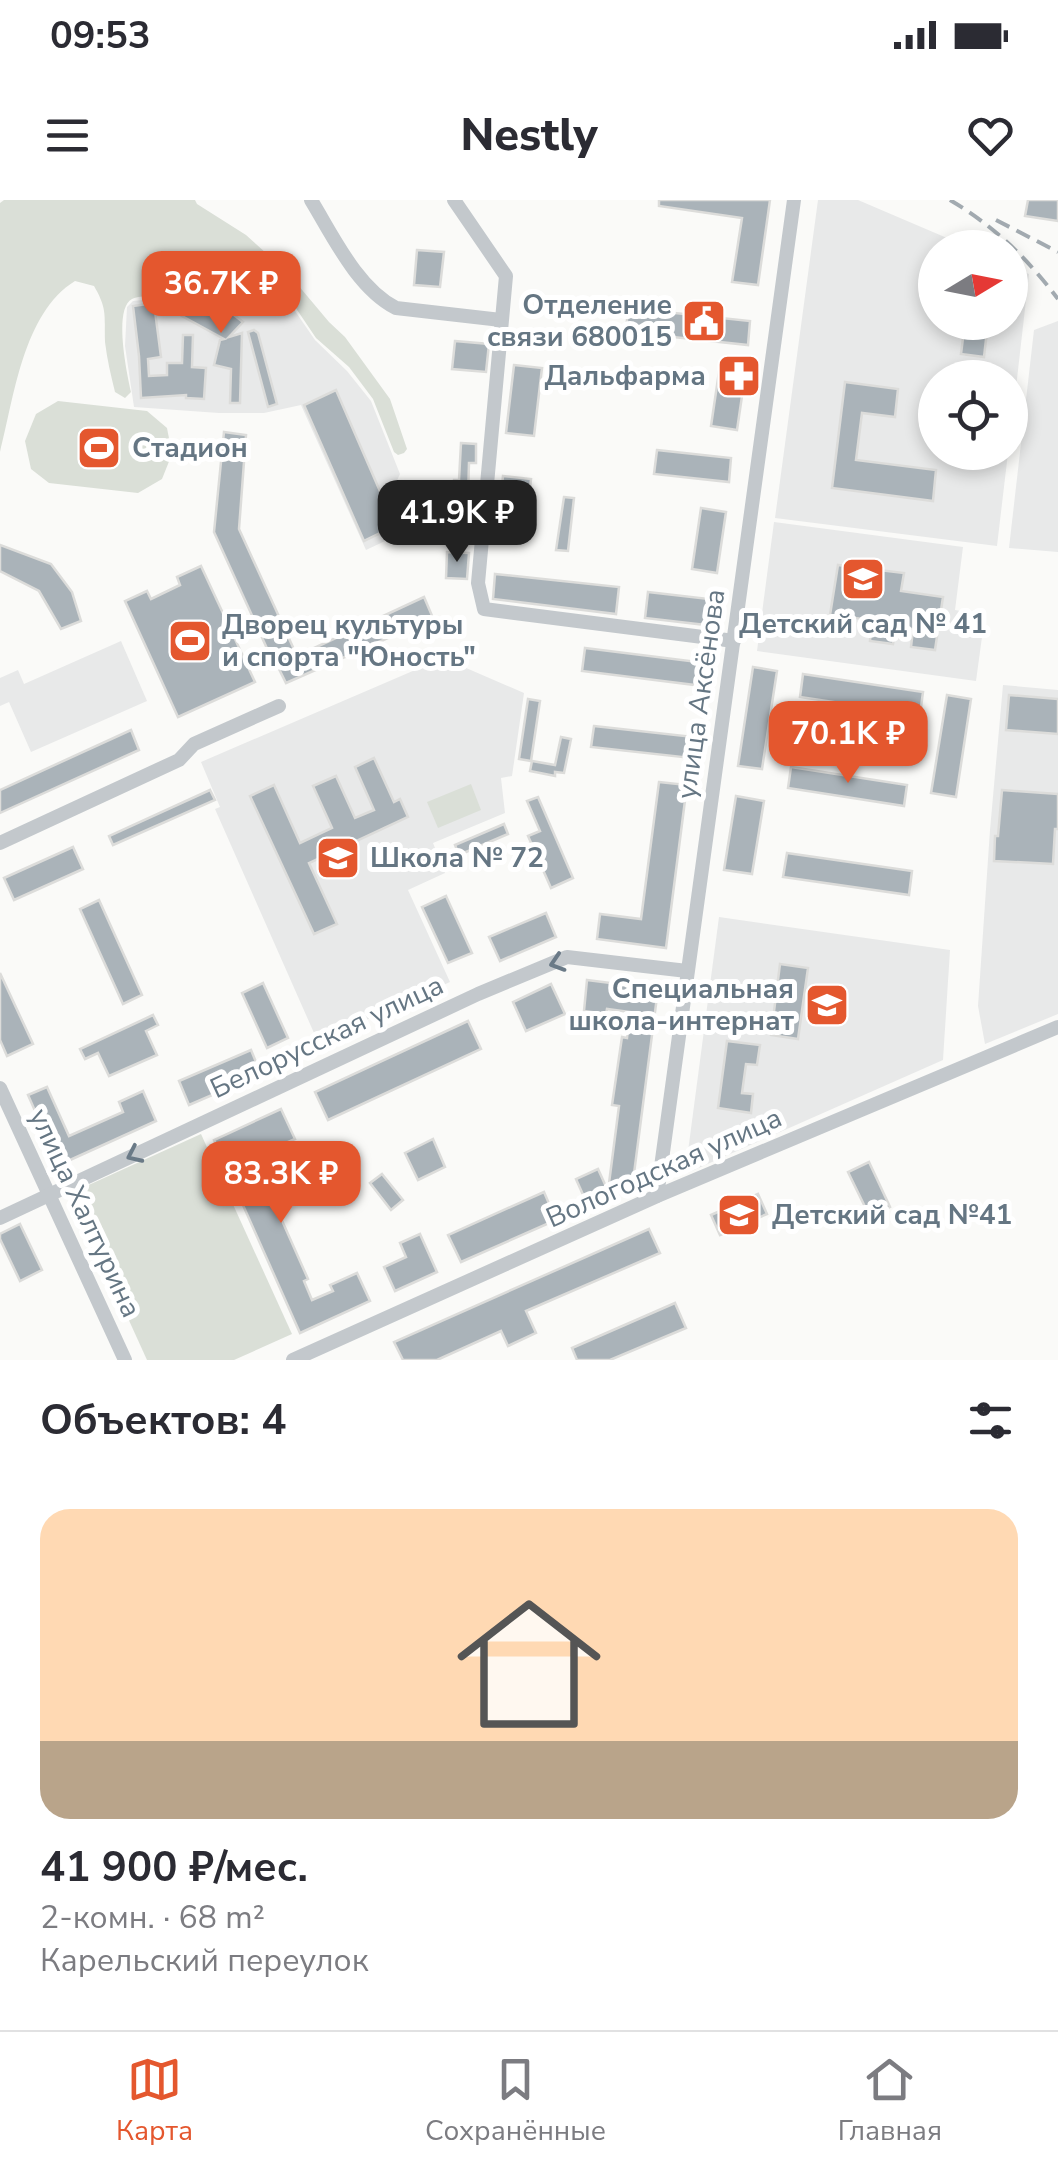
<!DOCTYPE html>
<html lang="ru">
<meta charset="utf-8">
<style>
body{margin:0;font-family:"Nunito Sans",sans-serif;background:#f2f2f3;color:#2b2b33;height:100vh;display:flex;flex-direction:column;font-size:38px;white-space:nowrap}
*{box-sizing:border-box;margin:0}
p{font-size:32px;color:#7c7c81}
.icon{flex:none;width:55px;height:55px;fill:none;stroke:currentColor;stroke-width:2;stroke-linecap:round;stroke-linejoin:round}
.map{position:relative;height:1160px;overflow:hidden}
.sheet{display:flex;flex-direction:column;background:#fff;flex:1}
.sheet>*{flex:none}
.needle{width:65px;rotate:80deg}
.buttons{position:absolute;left:918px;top:30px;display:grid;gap:20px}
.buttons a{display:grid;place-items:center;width:110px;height:110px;border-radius:50%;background:#fff;box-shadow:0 5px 15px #0003;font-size:50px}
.price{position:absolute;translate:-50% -85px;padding:0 22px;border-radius:20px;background:#e4572e;color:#fff;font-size:32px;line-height:65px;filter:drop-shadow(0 2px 5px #0008)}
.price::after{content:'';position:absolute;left:50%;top:60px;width:30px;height:22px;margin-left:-15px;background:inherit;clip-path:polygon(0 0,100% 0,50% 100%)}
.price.current{background:#222;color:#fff}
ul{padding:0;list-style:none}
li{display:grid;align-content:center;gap:20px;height:530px;padding:0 40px}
li span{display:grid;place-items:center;height:310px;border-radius:30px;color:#555}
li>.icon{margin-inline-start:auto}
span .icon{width:180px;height:180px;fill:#fffc;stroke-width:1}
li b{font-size:42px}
h2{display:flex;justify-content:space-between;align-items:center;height:120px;padding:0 40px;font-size:42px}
.status{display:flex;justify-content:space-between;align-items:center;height:70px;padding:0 50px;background:#fff;direction:ltr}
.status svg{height:28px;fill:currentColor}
header{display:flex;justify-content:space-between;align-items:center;height:130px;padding:0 40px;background:#fff;font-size:45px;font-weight:800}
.tabs{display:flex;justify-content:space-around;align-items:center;height:140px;border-top:2px solid #e1e1e2;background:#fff;font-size:28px;color:#7c7c81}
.tabs a{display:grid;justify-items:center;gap:5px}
.tabs .current{color:#e4572e}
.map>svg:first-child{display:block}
.built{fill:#e8e9e9}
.green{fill:#dadfd7}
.building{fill:#aab3b9;stroke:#dcdcda;stroke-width:2.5}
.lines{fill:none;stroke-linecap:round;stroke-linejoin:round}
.minor{stroke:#c3c8cc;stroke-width:14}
.rail{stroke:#a2aab0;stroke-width:4;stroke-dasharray:15 8;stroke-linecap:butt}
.oneway{stroke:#6a7a87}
.labels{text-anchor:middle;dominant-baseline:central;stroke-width:10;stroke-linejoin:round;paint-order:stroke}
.poi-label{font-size:28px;font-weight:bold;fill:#657683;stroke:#fff;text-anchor:start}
.street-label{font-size:28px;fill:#657683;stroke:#fff}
</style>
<div class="status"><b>09:53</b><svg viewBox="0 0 49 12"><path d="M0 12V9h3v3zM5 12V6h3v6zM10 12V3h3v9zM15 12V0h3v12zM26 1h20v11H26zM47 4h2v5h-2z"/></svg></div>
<header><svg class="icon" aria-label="menu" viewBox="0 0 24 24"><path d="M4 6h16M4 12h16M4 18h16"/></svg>Nestly<svg class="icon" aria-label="heart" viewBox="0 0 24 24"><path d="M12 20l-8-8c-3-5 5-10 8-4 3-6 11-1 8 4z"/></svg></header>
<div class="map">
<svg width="1058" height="1160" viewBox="0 0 1058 1160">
<rect width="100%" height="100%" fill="#fafaf8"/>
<g class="built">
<path d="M818 0H858L968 47 935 48V122H1010V66L1029 74 1010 240V178H935V252L1008 253 997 346 775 318Z"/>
<path d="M241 61 273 79 315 140 347 171 371 201 400 274 394 287 402 333 366 350 301 205 264 213H219L134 207 125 146 127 107 133 101 156 99 172 108 204 64Z"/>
<path d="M1058 121V352L1009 348 1034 130Z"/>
<path d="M774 322 963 347 955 410 985 415 976 481 757 451Z"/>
<path d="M121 441 147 501 31 552 9 502 0 506V478L18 470 24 484Z"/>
<path d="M443 458 524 493 512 576 501 578 505 613 433 643 445 673 408 690 450 782 318 842 215 609 220 607 201 562Z"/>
<path d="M1003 485 1058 490V814L985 844 978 806 990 630Z"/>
<path d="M719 717 950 750 943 860 685 974Z"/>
</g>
<g class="green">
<path d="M4 0H195L197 4 246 35 287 72 329 122 345 137 390 199 407 249 404 253 398 255 394 252 373 199 349 167 316 138 275 77 241 58 201 62 170 104 156 95C149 96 138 96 132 99 113 109 127 174 131 192L125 198 115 192C111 176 107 159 105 142 104 116 108 110 94 86L75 81C23 113 14 198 0 252V3Z"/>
<path d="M58 201 147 211 167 228 172 254 162 279 138 293 49 283 31 269 25 241 36 214Z"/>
<path d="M471 584 481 610 438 628 427 602Z"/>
<path d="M201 934 292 1134 234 1160H147L71 993Z"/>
</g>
<g class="building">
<path d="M659 0H770L758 85 732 82 742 18 659 6Z"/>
<path d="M1028 0H1058V21L1025 16Z"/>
<path d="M417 50 444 52 440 87 414 85Z"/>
<path d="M220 65 251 95 270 80 275 89 253 111 213 72Z"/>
<path d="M201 90 243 122 229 137 242 133 240 203H230L231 169 214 165 220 140 224 139 182 116Z"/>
<path d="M154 103 161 157 148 159 149 176 167 175V163H182L183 135H193L192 167 206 168 204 199 186 198V195L141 198 139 156 133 106Z"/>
<path d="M628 108 750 121 748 145 626 132Z"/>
<path d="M965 122H988L984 157 961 154Z"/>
<path d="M254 130 258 133 277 204 268 207 248 132Z"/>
<path d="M455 141 489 144 486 172 452 169Z"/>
<path d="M514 165 542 168 534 236 506 233Z"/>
<path d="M720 165 746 169 737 230 711 226Z"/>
<path d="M845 182 898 189 895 217 862 213 856 260 936 270 933 301 832 288Z"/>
<path d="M336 190 386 305V311H389L395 326 364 341 304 205Z"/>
<path d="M224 232 246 235 239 329 297 456 424 397 433 418 286 483 277 465 275 466 214 332Z"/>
<path d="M461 243 476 244V263H469L468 296H453L454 280H459Z"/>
<path d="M657 250 731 258 729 282 654 274Z"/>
<path d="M503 276 531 279 527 318 499 315Z"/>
<path d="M564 297 574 298 568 351 556 350Z"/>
<path d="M701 308 726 312 717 373 692 369Z"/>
<path d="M0 345 51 364 72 392 81 421 61 429 39 391 0 371Z"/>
<path d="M447 352 469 353 467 379 446 378Z"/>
<path d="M838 365 904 373 901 391 943 397 935 450 911 447 913 429 896 427 893 444 870 441 872 420 830 415Z"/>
<path d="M201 366 255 482 178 517 125 401 147 391 151 399 180 385 177 377Z"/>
<path d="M495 374 619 387 616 414 493 399Z"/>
<path d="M648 392 709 399 706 425 645 418Z"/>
<path d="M585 448 706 463 703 486 582 471Z"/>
<path d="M753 467 777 471 762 569 738 566Z"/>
<path d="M803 474 923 492 920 515 800 497Z"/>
<path d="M947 495 971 499 956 597 931 593Z"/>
<path d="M1009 495 1058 499V534L1006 530Z"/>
<path d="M528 499 540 501 531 561 519 559Z"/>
<path d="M594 526 694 537 691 558 591 547Z"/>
<path d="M131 530 139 550 0 613V590Z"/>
<path d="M561 537 571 539 564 573 555 572V576L530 571 532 561 555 565Z"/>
<path d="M374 558 394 602 400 599 408 617 309 663 337 724 314 734 250 596 274 585 300 643 332 628 313 586 336 576 355 618 374 610 355 567Z"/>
<path d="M791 567 907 585 904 606 788 588Z"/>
<path d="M659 582 687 585 666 748 597 739 600 714 641 719Z"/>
<path d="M210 590 215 600 113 645 109 636Z"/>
<path d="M1002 590 1058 594V629H1055L1053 664 994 661 995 636H998Z"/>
<path d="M736 596 764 601 752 674 724 670Z"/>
<path d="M538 597 573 678 551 688 528 636 540 631 527 601Z"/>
<path d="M504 624 508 634 459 655 455 645Z"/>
<path d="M73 647 83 669 14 700 4 678Z"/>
<path d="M787 653 912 671 909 695 783 677Z"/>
<path d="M446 696 472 753 448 763 422 707Z"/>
<path d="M99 700 142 795 123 804 80 709Z"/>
<path d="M546 713 556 737 500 761 489 737Z"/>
<path d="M780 764 808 768 798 839 771 835Z"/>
<path d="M0 773 33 844 7 856 0 840Z"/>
<path d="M587 780 658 789 632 989 589 1008 576 979 598 969 608 991 619 906 612 905 622 837 627 838 630 812 607 809 606 814 584 811Z"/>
<path d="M263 783 288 838 267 848 242 793Z"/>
<path d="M551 784 565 814 526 831 513 802Z"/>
<path d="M153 815 158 825 146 831 157 855 109 876 98 853 85 859 80 849Z"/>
<path d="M468 821 481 849 328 920 315 892Z"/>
<path d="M727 841 760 845 757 865 746 864 742 893 753 894 751 913 718 908Z"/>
<path d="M251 850 261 874 189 905 179 881Z"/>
<path d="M47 887 69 936 123 912 119 902 143 891 156 921 59 965 28 895Z"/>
<path d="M281 909 295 939 270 950 268 945 247 954 255 973 260 971 308 1079 304 1081 312 1100 333 1091 330 1085 357 1073 370 1101 300 1133 214 940Z"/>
<path d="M433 939 445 967 418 980 405 953Z"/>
<path d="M869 962 890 1007 870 1017 848 972Z"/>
<path d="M382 974 403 1000 391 1010 370 983Z"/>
<path d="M544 992 556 1020 461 1062 448 1035Z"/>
<path d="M758 994 767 1014 720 1035 711 1015Z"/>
<path d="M20 1024 42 1070 20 1081 0 1039V1034Z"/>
<path d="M649 1029 660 1053 526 1111 536 1133 508 1146 501 1131 437 1160H403L394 1142Z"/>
<path d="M420 1034 437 1072 395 1091 384 1067 406 1057 400 1043Z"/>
<path d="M675 1103 686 1128 610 1160H577L572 1148Z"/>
</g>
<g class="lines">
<g class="minor">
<path d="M311 0C333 36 357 88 396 108L501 120"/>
<path d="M454 0 506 76 478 383 484 409 734 441"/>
<path d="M0 643 179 560 194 544 279 506"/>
<path d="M0 888 125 1160"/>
<path d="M657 996 794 0"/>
<path d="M0 1018 478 794 567 757 687 771"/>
<path d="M293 1160 657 996 1058 827"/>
</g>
<g class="rail">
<path d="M950 0C994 26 1027 58 1058 99"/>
<path d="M996 20 1058 52"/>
</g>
</g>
<defs><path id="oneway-chevron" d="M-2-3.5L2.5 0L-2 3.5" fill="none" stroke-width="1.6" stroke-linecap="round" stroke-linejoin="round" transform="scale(2.5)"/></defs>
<g class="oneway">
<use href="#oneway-chevron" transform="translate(557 763) rotate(162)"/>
<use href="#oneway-chevron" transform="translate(134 955) rotate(155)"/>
</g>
<defs>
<symbol id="civic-square" viewBox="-11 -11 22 22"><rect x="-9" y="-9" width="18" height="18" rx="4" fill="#e4572e" stroke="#fff"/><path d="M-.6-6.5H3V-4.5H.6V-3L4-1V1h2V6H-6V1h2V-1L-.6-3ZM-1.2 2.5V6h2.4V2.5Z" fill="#fff"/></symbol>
<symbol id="pharmacy-square" viewBox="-11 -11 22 22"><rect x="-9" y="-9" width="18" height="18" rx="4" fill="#e4572e" stroke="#fff"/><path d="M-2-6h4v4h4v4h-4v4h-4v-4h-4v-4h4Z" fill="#fff"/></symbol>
<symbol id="stadium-square" viewBox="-11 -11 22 22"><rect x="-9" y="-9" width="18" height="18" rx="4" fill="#e4572e" stroke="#fff"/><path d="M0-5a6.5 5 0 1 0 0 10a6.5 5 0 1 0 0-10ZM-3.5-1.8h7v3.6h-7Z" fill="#fff"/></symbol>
<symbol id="school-square" viewBox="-11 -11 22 22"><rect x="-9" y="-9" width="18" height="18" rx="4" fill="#e4572e" stroke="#fff"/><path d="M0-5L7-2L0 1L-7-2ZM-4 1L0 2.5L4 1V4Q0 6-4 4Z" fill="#fff"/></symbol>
</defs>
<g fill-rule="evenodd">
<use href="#civic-square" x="679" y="96" width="50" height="50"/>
<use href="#pharmacy-square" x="714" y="151" width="50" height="50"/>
<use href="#stadium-square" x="74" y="223" width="50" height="50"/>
<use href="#school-square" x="838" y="354" width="50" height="50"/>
<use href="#stadium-square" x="165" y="416" width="50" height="50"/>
<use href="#school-square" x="313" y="633" width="50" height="50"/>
<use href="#school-square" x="802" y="780" width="50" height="50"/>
<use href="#school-square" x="714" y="990" width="50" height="50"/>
</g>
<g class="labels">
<g class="poi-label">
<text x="672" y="105" text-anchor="end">Отделение<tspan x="672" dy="32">связи 680015</tspan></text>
<text x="706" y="176" text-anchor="end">Дальфарма</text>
<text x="132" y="248">Стадион</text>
<text x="863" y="424" text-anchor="middle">Детский сад № 41</text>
<text x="222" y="425">Дворец культуры<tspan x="222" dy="32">и спорта "Юность"</tspan></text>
<text x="370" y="658">Школа № 72</text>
<text x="794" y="789" text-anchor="end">Специальная<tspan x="794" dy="32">школа-интернат</tspan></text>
<text x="772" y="1015">Детский сад №41</text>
</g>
<g class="street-label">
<text transform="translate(701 494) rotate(-82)">улица Аксёнова</text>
<text transform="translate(327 837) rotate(-25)">Белорусская улица</text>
<text transform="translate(664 968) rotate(-24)">Вологодская улица</text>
<text transform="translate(85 1013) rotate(65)">улица Халтурина</text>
</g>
</g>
</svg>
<div class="buttons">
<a><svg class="needle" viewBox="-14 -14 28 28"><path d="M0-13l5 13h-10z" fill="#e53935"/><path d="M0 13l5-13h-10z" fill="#7c7c81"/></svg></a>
<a><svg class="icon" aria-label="locate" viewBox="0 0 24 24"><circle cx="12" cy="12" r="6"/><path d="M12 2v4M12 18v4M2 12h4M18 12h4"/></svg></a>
</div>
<b class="price" style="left:221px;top:136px">36.7K ₽</b>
<b class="price current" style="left:457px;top:365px">41.9K ₽</b>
<b class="price" style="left:848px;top:586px">70.1K ₽</b>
<b class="price" style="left:281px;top:1026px">83.3K ₽</b>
</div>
<section class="sheet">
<h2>Объектов: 4<svg class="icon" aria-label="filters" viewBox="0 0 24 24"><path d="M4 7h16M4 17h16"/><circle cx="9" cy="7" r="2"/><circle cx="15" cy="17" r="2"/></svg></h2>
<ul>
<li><span style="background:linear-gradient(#ffd9b3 75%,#b9a48a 0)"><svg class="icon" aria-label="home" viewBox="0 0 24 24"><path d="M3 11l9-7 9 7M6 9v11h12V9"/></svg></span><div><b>41 900 ₽/мес.</b><p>2-комн. · 68 m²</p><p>Карельский переулок</p></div></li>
</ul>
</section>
<nav class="tabs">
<a class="current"><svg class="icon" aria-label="map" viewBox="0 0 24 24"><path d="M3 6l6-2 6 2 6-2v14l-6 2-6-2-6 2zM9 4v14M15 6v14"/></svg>Карта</a>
<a><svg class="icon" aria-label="saved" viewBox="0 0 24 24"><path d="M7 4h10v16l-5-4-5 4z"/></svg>Сохранённые</a>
<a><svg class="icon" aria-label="home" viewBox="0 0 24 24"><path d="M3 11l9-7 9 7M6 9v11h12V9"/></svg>Главная</a>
</nav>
